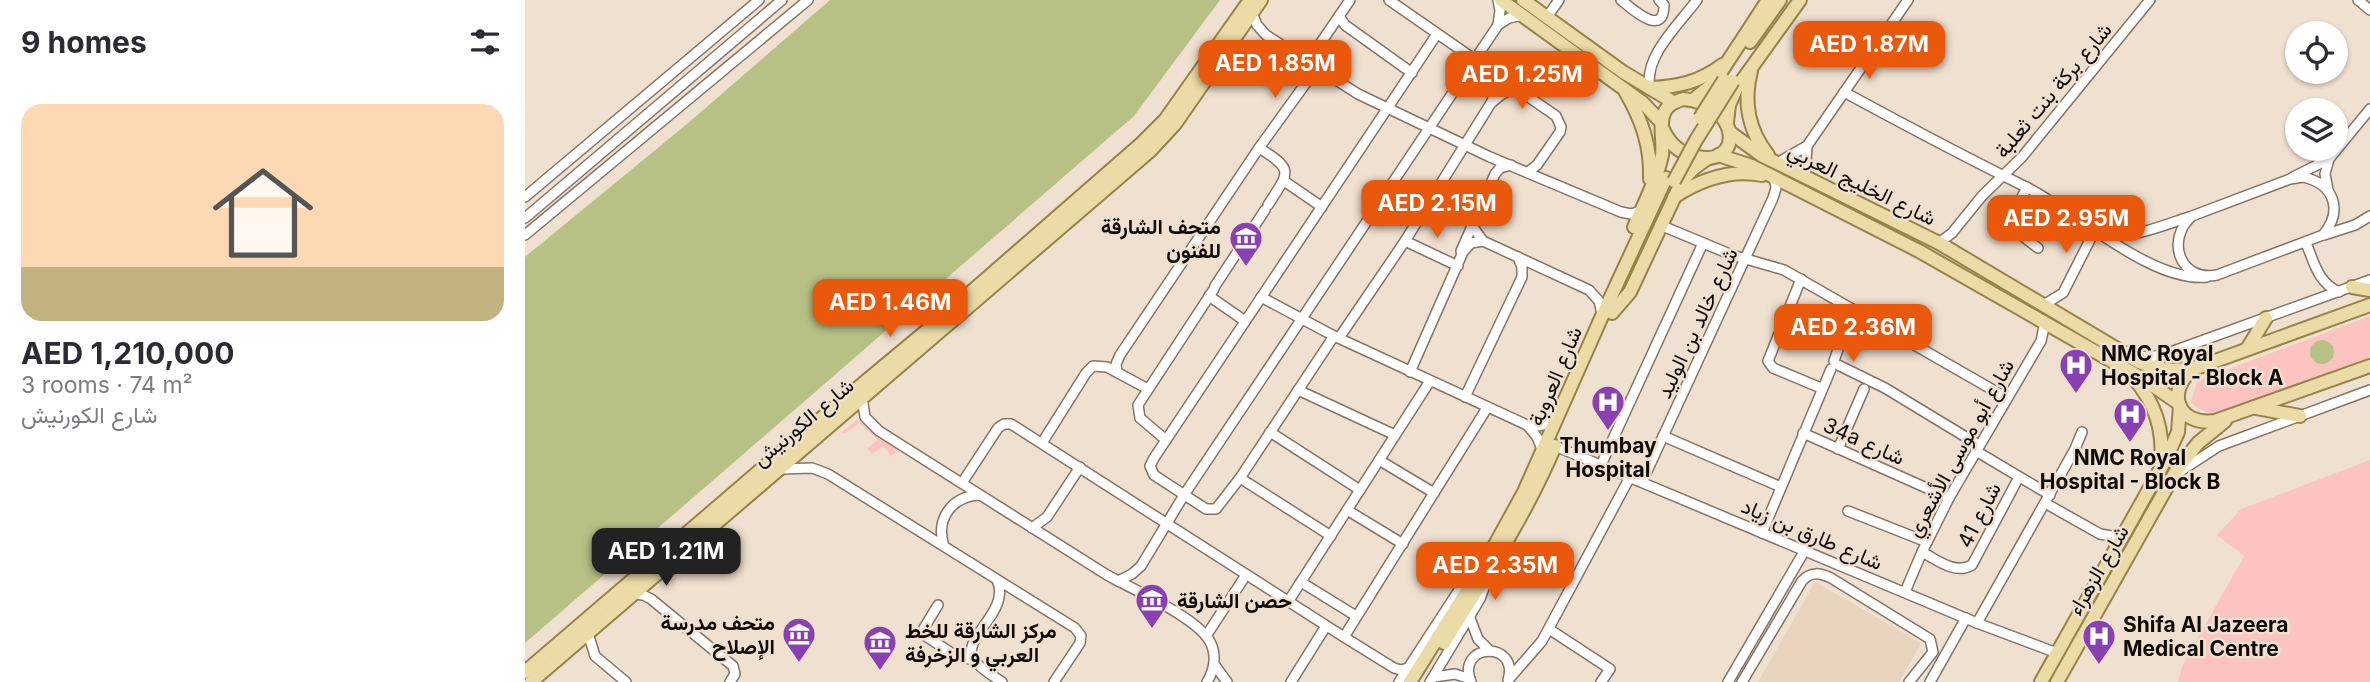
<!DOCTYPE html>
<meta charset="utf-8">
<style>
body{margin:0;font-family:Inter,Vazirmatn,sans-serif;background:#f2f2f3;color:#2b2b33;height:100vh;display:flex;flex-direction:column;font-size:26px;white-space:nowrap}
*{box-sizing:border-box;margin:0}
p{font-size:23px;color:#7c7c81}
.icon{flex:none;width:38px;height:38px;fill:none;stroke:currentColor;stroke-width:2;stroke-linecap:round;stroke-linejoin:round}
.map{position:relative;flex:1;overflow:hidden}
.panel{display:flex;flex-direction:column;background:#fff;width:525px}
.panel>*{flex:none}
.controls{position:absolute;left:1760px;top:21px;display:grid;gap:14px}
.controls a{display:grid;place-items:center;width:63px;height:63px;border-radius:50%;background:#fff;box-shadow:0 2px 5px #0004;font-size:35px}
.price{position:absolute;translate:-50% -60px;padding:0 16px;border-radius:14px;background:#ea580c;color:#fff;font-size:23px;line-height:46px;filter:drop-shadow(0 2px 4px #0008)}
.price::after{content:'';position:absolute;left:50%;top:42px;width:21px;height:16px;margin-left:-10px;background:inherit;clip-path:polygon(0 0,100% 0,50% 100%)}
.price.current{background:#222;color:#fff}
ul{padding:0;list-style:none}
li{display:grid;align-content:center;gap:14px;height:371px;padding:0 21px}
li span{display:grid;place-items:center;height:217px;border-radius:21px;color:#555}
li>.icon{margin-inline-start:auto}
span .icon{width:126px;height:126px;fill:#fffc;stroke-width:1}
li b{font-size:30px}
h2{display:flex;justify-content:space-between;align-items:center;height:84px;padding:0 21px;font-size:30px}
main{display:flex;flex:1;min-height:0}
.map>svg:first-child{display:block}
.built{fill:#e8d3bc}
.green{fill:#fcc3c0}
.water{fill:#b7c186}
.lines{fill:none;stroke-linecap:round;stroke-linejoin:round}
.minor-casing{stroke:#837465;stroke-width:12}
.major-casing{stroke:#958349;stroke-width:16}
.minor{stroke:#fff;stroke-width:9}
.major{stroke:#ebdba7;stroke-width:12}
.major-bridge-casing{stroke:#958349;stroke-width:16;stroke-linecap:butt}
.major-bridge{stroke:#ebdba7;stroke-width:12}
.labels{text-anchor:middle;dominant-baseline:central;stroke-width:5;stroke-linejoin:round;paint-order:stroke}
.street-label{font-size:21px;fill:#100b06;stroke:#f0e0cf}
.poi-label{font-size:21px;font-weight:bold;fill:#100b06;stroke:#f0e0cf;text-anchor:start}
</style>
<main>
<section class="panel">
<h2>9 homes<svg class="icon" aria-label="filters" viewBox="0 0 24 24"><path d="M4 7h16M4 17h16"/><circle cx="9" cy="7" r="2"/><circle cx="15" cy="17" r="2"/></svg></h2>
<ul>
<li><span style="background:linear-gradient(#ffd9b3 75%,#c2b280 0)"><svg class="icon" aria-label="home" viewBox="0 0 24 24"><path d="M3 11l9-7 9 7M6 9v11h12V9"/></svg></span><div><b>AED 1,210,000</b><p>3 rooms · 74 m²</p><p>شارع الكورنيش</p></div></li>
</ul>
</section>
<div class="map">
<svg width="1845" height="682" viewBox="0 0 1845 682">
<rect width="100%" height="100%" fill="#f0e0cf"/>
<path class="built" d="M1290 582 1396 643 1374 682H1233Z"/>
<g class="green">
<path d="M1845 316V359L1691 416 1672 408 1666 402 1672 381Z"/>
<path d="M332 420 373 451 366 456 358 446 347 454 342 448 353 440 334 423 319 434 317 432Z"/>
<path d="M1845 460V682H1653L1657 667 1719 556 1692 535 1716 509Z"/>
</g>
<g class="water">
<path d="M305 0H695L609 116 0 643V257L162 124Z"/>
<circle cx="1797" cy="352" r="12"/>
</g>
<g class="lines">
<defs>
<g id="minor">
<path d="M864 0 1031 116 1036 127 1035 132 1012 165 1003 172"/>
<path d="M1096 0C1106 8 1139 39 1139 5L1134 0"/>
<path d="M1833 0 1845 10"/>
<path d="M727 13 732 25 741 35 833 94 965 157 1096 212 1106 214 1116 211"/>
<path d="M814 16 820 25 887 73"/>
<path d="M1022 17 1034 0"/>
<path d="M973 25 984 18 998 15"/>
<path d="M782 63 825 0"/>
<path d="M965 71 970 86 967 102"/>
<path d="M1125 88C1118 57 1155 23 1172 0"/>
<path d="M1319 92C1378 124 1438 156 1499 186 1549 210 1626 283 1682 277"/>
<path d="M734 148C770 170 764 172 743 205"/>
<path d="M1252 163 1282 146 1383 0"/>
<path d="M1280 176 1282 146"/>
<path d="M1768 177 1804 159"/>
<path d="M1778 177C1810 184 1818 211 1798 235L1692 275C1655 282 1640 240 1667 216L1765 179Z"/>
<path d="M759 181 797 207"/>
<path d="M1502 187 1483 225 1513 248"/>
<path d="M1803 190 1800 174 1804 159 1845 109"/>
<path d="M0 197 234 0"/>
<path d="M0 218 257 0"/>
<path d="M1135 225 1207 255 1259 270 1482 398"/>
<path d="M948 227 958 241 1064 290 1074 301 1077 314"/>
<path d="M1579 234C1608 239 1636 226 1664 217"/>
<path d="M0 235 283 0"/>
<path d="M1799 235 1830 225 1845 216"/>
<path d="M880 241 933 266"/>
<path d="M1414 243 1427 233 1457 196 1497 157 1625 0"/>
<path d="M1781 243C1789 262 1793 283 1814 292"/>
<path d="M936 251 970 174 975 168 986 165"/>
<path d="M1276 279 1243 361 1248 368 1296 388"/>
<path d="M690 286 740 210"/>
<path d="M684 296 720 321"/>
<path d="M736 297 809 336 1002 425 1014 426 1032 421"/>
<path d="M1520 304 1538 293 1570 230"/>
<path d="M809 336 715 478 691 509H681L629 475 625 466 629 458 912 34"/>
<path d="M814 338 880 241 966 103 977 94 991 88"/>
<path d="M1608 356 1626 357 1643 353 1845 280"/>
<path d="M1309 361 1327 309"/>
<path d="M1313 365 1360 388 1454 445"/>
<path d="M592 372 591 364 595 355 734 148 791 69"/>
<path d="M885 372 938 252 946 243 958 241"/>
<path d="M773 390 870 435"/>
<path d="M337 397 340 417 354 431 582 575C607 589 669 616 684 640 692 653 690 669 682 682"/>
<path d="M940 397 997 277V267L993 257"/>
<path d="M1003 426 1012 437 1018 452"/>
<path d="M745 432 835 490"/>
<path d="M1278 433 1424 498"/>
<path d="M1138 436 1256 487"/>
<path d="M641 440 615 418 613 405 689 289"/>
<path d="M517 443 561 373 568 366 582 367 623 389"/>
<path d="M1030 446 1452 623 1532 653"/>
<path d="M1313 449 1339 389"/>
<path d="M1451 451 1525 495"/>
<path d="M854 460 909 493"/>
<path d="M1076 465 1178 243"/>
<path d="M255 469 287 468 303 474 550 628 556 636 555 643 529 682"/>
<path d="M1654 472 1694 446 1845 390"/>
<path d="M715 478 806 536"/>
<path d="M1117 482 1248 198 1251 188 1249 177"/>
<path d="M437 483 473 428 479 424H486L819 637 869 668 876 670 883 668"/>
<path d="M1520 503 1575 534 1598 538"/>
<path d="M822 510 878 544"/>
<path d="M1323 511 1402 542"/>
<path d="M507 528 522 517 555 467"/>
<path d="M1237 533 1306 369"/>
<path d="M419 546C410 519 427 496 455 495"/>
<path d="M1397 552C1412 560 1430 575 1447 565L1494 477"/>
<path d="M472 580C487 613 432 639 450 661 456 669 468 676 477 682"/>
<path d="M593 581 607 574 616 566 659 495 973 25 975 11 973 0"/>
<path d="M776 582 831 616"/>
<path d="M1380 592 1397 552 1424 498 1516 341 1520 322"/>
<path d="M108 594 118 595 126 599 208 666 210 674 205 682"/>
<path d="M763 602 905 381"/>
<path d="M413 605 399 628V635L431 656 449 660"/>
<path d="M945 618 953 639 965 651"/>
<path d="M1452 623 1550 449 1557 432"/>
<path d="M1024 629 1085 669 1076 682"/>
<path d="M63 633 70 656 101 682"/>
<path d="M681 636 721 575"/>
<path d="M819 637 962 408"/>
<path d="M689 664 702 682"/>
<path d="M909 677 930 674 945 679"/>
<path d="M984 679 1017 641 1105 477"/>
<path d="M766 682 801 626"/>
<path d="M874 682 936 587 949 573"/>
<path d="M905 682 955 599 962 580"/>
<path d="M946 682C930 643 995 640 983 680"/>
<path d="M1203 682 1280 550"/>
<path d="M1217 682 1277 581C1286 571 1295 573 1306 578L1405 639 1408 652 1384 682"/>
<path d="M1405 682 1441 618"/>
</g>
<g id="major">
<path d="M976 0 1117 102 1137 123"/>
<path d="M998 0 1098 72 1148 102"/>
<path d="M1225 42 1255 0"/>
<path d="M1226 71C1218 102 1224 131 1243 155"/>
<path d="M1125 88C1153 87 1175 82 1197 65"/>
<path d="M1100 91C1117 120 1126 146 1125 179"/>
<path d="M1168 100 1188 84 1243 0"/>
<path d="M1202 122 1204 105 1211 89 1275 0"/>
<path d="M1206 133 1236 155 1414 243 1614 362C1636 371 1654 372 1677 366"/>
<path d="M1193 155 1227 166 1394 251 1620 380 1653 403"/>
<path d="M1149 197C1175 180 1206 169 1237 175"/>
<path d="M1109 227C1119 204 1132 179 1137 155 1139 141 1133 123 1140 111 1144 104 1150 102 1158 99 1217 104 1220 170 1168 156 1152 152 1143 142 1137 127"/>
<path d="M1827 287 1845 290"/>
<path d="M1845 305 1668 369C1640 392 1653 426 1690 421L1845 366"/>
<path d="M1087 313 1105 292 1157 181 1169 168 1183 158"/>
<path d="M1722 349 1741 318"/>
<path d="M1608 377C1630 403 1639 429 1636 463"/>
<path d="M1731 408 1775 416"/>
<path d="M919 643C959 578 1000 517 1030 446"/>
<path d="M0 672 281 431 406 327 617 143 640 120 725 0"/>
<path d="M6 682 625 151 650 124 736 0"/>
<path d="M885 682 966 552 999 492 1077 316 1141 178"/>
<path d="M1516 682 1641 459 1653 432 1655 406"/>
<path d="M1532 682 1651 471 1673 443 1700 421"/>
</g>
</defs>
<use href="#minor" class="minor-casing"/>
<use href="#major" class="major-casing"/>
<use href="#minor" class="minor"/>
<use href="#major" class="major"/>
<defs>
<g id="major-bridge">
<path d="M1175 118 1199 80"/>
<path d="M1149 181 1171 140 1208 81"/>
</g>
</defs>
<use href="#major-bridge" class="major-bridge-casing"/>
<use href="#major-bridge" class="major-bridge"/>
</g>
<defs>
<symbol id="museum-pin" viewBox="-11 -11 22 30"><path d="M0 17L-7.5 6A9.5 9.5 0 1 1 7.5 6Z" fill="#8840b2" stroke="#f0e0cf"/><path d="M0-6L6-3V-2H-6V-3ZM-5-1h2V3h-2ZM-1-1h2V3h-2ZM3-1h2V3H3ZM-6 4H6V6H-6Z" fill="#fff"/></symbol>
<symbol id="hospital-pin" viewBox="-11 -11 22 30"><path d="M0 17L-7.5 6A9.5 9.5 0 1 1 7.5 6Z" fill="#8840b2" stroke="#f0e0cf"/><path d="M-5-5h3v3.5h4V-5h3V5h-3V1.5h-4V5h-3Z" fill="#fff"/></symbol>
</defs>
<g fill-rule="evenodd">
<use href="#museum-pin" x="702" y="219" width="38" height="52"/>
<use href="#hospital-pin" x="1532" y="346" width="38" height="52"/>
<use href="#hospital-pin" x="1064" y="383" width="38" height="52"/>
<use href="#hospital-pin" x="1586" y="395" width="38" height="52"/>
<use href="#museum-pin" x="608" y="581" width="38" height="52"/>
<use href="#museum-pin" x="255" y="615" width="38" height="52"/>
<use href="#hospital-pin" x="1555" y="617" width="38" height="52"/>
<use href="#museum-pin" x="336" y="623" width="38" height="52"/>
</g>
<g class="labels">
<g class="street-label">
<text transform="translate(1528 90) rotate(-50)">شارع بركة بنت ثعلبة</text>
<text transform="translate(1337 184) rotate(26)">شارع الخليج العربي</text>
<text transform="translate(1172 323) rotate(-65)">شارع خالد بن الوليد</text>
<text transform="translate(1030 376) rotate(-67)">شارع العروبة</text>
<text transform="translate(278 422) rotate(-40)">شارع الكورنيش</text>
<text transform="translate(1339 441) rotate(24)">34a شارع</text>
<text transform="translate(1435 448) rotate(-61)">شارع أبو موسى الأشعري</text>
<text transform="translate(1454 515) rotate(-63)">شارع 41</text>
<text transform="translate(1287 534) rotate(23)">شارع طارق بن زياد</text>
<text transform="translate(1573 570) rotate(-60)">شارع الزهراء</text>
</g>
<g class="poi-label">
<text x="696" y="226" text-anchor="end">متحف الشارقة<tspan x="696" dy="24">للفنون</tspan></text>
<text x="1576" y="353">NMC Royal<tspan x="1576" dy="24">Hospital - Block A</tspan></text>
<text x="1083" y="445" text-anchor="middle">Thumbay<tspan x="1083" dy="24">Hospital</tspan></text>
<text x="1605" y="457" text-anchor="middle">NMC Royal<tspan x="1605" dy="24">Hospital - Block B</tspan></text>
<text x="652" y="600">حصن الشارقة</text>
<text x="250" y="622" text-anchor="end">متحف مدرسة<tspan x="250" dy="24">الإصلاح</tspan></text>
<text x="1598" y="624">Shifa Al Jazeera<tspan x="1598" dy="24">Medical Centre</tspan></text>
<text x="380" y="630">مركز الشارقة للخط<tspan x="380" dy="24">العربي و الزخرفة</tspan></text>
</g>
</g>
</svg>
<div class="controls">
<a><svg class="icon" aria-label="locate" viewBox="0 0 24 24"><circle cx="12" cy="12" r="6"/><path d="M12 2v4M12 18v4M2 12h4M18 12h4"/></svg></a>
<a><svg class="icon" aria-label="layers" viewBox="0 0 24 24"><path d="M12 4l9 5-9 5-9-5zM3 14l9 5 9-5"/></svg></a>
</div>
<b class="price" style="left:1344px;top:81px">AED 1.87M</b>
<b class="price" style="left:750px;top:100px">AED 1.85M</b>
<b class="price" style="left:997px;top:111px">AED 1.25M</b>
<b class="price" style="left:912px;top:240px">AED 2.15M</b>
<b class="price" style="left:1541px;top:255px">AED 2.95M</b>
<b class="price" style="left:365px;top:339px">AED 1.46M</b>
<b class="price" style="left:1328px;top:364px">AED 2.36M</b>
<b class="price current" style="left:141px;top:588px">AED 1.21M</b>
<b class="price" style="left:970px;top:602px">AED 2.35M</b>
</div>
</main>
